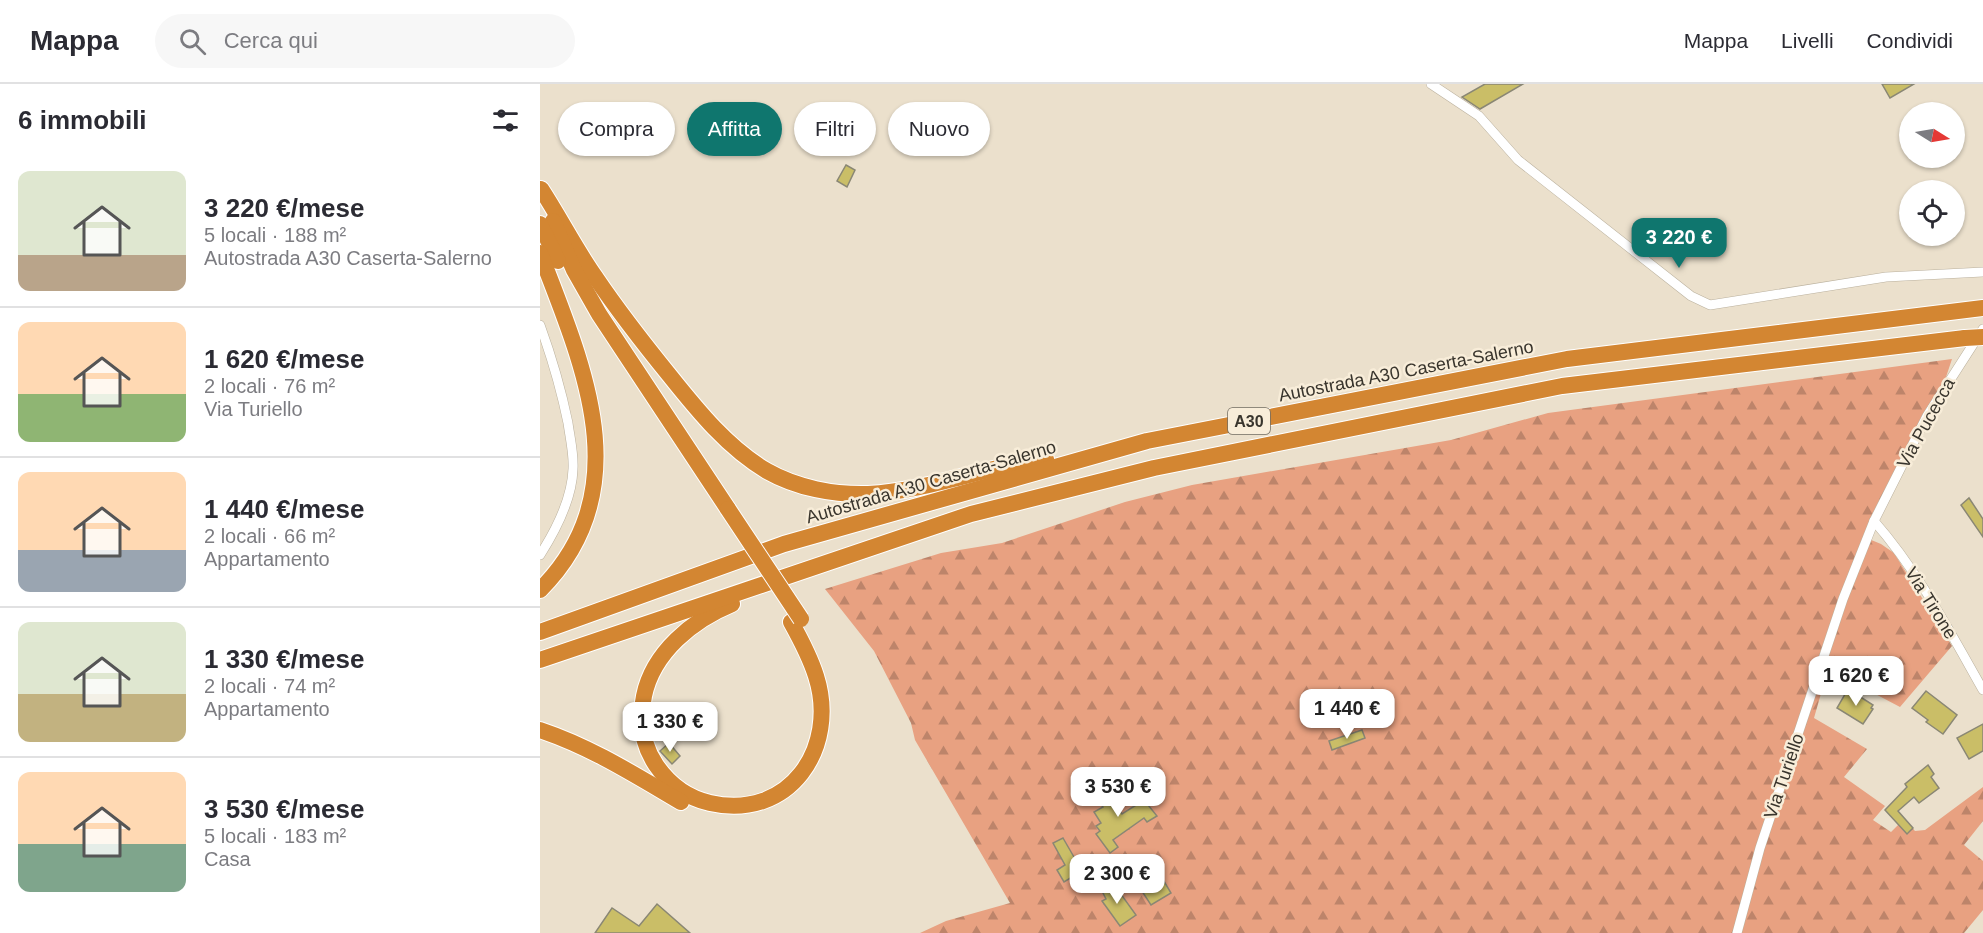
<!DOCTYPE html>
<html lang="it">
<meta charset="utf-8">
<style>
body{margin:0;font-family:Arial,sans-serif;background:#f7f7f7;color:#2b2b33;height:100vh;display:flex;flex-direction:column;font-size:22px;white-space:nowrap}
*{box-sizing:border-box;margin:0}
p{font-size:20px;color:#7c7c81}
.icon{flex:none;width:33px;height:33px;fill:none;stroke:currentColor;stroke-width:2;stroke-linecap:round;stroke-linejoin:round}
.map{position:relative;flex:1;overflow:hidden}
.sheet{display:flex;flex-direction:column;background:#fff;width:540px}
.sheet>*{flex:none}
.banner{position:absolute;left:18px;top:18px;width:570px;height:54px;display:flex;gap:12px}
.needle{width:39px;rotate:101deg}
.tools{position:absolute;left:1359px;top:18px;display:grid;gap:12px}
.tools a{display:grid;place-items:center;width:66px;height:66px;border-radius:50%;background:#fff;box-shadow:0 2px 4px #0004;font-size:30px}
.price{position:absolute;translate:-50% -51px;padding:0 14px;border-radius:12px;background:#fff;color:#222;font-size:20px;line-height:39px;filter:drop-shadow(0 2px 3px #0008)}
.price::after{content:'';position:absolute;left:50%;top:36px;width:18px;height:14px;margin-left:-9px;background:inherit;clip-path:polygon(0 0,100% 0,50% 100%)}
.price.selected{background:#0f766e;color:#fff}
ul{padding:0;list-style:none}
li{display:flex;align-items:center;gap:18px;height:150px;padding:0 18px}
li+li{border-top:2px solid #e1e1e2}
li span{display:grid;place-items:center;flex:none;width:168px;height:120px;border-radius:12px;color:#555}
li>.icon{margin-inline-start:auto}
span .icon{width:72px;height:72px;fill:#fffc;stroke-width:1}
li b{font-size:26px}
h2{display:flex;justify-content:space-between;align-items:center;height:72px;padding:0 18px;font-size:26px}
.chip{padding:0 21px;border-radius:27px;background:#fff;box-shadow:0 2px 4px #0004;font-size:21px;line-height:54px}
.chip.selected{background:#0f766e;color:#fff}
header{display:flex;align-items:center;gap:36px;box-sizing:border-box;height:84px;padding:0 30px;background:#fff;border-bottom:2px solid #e1e1e2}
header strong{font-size:28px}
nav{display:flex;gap:33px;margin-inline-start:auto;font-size:21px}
.search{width:420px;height:54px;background:#f7f7f7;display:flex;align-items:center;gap:15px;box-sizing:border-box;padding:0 21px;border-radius:33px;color:#7c7c81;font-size:22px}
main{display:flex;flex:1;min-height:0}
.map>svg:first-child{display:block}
.forest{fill:url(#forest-firs)}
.building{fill:#cabe67;stroke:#8a8774;stroke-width:1.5}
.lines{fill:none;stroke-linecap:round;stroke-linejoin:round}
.minor-casing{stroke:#bab09d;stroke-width:10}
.motorway-casing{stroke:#fff;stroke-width:18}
.minor{stroke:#fff;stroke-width:9}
.motorway{stroke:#d38632;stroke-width:16}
.motorway-bridge-casing{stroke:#fff;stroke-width:18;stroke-linecap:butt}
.motorway-bridge{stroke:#d38632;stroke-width:16}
.labels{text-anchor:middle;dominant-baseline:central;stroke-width:5;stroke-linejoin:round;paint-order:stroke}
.shield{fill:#f8edd9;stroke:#726c61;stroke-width:1.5}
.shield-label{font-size:16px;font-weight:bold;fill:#39352d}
.street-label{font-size:18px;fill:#39352d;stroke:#f8edd9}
</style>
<header>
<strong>Mappa</strong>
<div class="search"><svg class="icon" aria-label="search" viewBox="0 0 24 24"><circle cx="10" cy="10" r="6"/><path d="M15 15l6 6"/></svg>Cerca qui</div>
<nav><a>Mappa</a><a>Livelli</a><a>Condividi</a></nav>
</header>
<main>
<section class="sheet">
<h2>6 immobili<svg class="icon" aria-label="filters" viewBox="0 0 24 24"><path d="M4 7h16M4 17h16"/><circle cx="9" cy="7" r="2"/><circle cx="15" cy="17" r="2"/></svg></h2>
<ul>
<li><span style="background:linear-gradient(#dfe7d0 70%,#b9a48a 0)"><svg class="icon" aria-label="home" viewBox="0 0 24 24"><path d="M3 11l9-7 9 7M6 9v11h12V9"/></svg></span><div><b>3 220 €/mese</b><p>5 locali · 188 m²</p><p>Autostrada A30 Caserta-Salerno</p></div></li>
<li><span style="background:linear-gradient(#ffd9b3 60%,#8fb573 0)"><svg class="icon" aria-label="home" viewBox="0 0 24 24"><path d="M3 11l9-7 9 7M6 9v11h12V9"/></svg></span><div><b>1 620 €/mese</b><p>2 locali · 76 m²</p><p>Via Turiello</p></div></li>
<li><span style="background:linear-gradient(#ffd9b3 65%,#9aa5b1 0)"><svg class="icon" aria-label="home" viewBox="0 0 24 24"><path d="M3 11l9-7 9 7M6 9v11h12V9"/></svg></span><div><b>1 440 €/mese</b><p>2 locali · 66 m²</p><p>Appartamento</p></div></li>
<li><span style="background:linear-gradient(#dfe7d0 60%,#c2b280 0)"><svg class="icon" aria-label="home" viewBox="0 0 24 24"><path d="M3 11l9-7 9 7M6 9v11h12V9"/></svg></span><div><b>1 330 €/mese</b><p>2 locali · 74 m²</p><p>Appartamento</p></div></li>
<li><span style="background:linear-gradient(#ffd9b3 60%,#7fa58c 0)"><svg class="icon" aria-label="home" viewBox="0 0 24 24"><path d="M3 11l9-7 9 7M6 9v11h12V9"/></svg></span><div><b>3 530 €/mese</b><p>5 locali · 183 m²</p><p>Casa</p></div></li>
</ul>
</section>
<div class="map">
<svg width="1443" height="849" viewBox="0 0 1443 849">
<defs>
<pattern id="forest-firs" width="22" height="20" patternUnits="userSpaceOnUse" patternTransform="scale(1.5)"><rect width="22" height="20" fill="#e8a181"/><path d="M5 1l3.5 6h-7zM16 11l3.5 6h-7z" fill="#bd846a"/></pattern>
</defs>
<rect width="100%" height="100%" fill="#ebe0cc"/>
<path class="forest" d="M1412 275 1404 299 1324 453 1341 460 1354 469 1412 562 1360 623 1288 585 1274 634 1327 665 1304 693 1345 722 1333 736 1351 748 1364 735 1375 747 1385 746 1443 703V737L1424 761 1443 777V826L1424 849H380L406 837 470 819 375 656 371 639 334 567 285 505 401 469 462 459 585 418 652 401 911 356 1008 329Z"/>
<g class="building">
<path d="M945 0H983L940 25 922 13Z"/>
<path d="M1342 0H1374L1350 14Z"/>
<path d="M306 81 315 86 307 103 297 97Z"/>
<path d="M1429 414 1443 435V453L1421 421Z"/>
<path d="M1308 605 1333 621 1331 624 1333 625 1323 640 1297 624Z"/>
<path d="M1386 607 1417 631 1403 650 1386 638 1388 636 1372 624Z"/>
<path d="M1443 640V667L1429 675 1417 654Z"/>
<path d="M822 646 825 654 792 666 789 657Z"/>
<path d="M129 659 140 672 132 680 120 667Z"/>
<path d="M1388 681 1394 690 1391 693 1399 704 1379 719 1374 713 1358 727 1373 744 1367 750 1345 726 1367 703 1365 700Z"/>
<path d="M562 702 582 730 604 716 617 732 607 738 604 734 573 756 578 763 570 769 556 750 560 747 556 742 561 739 554 728 563 723 552 708Z"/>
<path d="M523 754 542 787 524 798 517 786 525 781 513 759Z"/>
<path d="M609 772 631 809 611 821 600 804 597 806 590 795 593 793 588 787Z"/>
<path d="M569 799 574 809 578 806 596 831 580 842 562 817 566 815 560 803Z"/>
<path d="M117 820 150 849H55L72 824 99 842Z"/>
</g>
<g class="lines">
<defs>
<g id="minor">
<path d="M891 0 939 32 978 76 1151 212 1170 221 1346 193 1443 188"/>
<path d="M0 241C12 274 21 305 28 339 30 354 34 370 33 385 32 416 16 446 0 471"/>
<path d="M1334 437C1378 487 1410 548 1443 606"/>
<path d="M1197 849 1220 764 1303 515 1334 437 1387 332 1443 245"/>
</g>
<g id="motorway">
<path d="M1 105C20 134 36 166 56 194 79 228 104 260 130 292 158 327 188 364 227 387 257 404 294 411 328 410 389 407 446 382 506 375"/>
<path d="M13 137 34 186 59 230 188 425"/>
<path d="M0 140 18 177"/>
<path d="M0 169C43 281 100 406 0 506"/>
<path d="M192 520C153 536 113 568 104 612 99 636 102 660 116 681 129 700 148 714 170 719 249 737 299 664 276 592 270 573 261 556 251 538"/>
<path d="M0 548 244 460 607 357 1027 275 1443 224"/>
<path d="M0 576 431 430 614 384 1022 302 1425 254"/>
<path d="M0 646C51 663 95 691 141 718"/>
</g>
</defs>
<use href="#minor" class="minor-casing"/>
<use href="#motorway" class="motorway-casing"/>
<use href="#minor" class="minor"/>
<use href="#motorway" class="motorway"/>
<defs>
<g id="motorway-bridge">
<path d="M1425 254 1443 253"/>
<path d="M188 425 261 535"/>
</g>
</defs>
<use href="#motorway-bridge" class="motorway-bridge-casing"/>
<use href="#motorway-bridge" class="motorway-bridge"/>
</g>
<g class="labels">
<rect class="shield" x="688" y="324" width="42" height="26" rx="4.5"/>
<g class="shield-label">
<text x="709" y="337">A30</text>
</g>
<g class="street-label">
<text transform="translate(866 287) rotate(-11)">Autostrada A30 Caserta-Salerno</text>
<text transform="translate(1386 339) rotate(-61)">Via Pucecca</text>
<text transform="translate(391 398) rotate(-16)">Autostrada A30 Caserta-Salerno</text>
<text transform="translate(1391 519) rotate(58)">Via Tirone</text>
<text transform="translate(1244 692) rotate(-71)">Via Turiello</text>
</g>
</g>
</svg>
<div class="tools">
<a><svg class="needle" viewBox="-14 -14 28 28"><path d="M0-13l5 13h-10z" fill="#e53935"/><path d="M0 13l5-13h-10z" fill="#7c7c81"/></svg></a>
<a><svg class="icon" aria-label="locate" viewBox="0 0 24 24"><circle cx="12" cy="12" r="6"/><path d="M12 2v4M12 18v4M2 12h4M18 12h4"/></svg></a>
</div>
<b class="price selected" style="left:1139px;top:185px">3 220 €</b>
<b class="price" style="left:1316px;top:623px">1 620 €</b>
<b class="price" style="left:807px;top:656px">1 440 €</b>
<b class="price" style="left:130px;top:669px">1 330 €</b>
<b class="price" style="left:578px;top:734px">3 530 €</b>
<b class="price" style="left:577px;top:821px">2 300 €</b>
<div class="banner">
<a class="chip">Compra</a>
<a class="chip selected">Affitta</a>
<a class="chip">Filtri</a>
<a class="chip">Nuovo</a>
</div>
</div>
</main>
